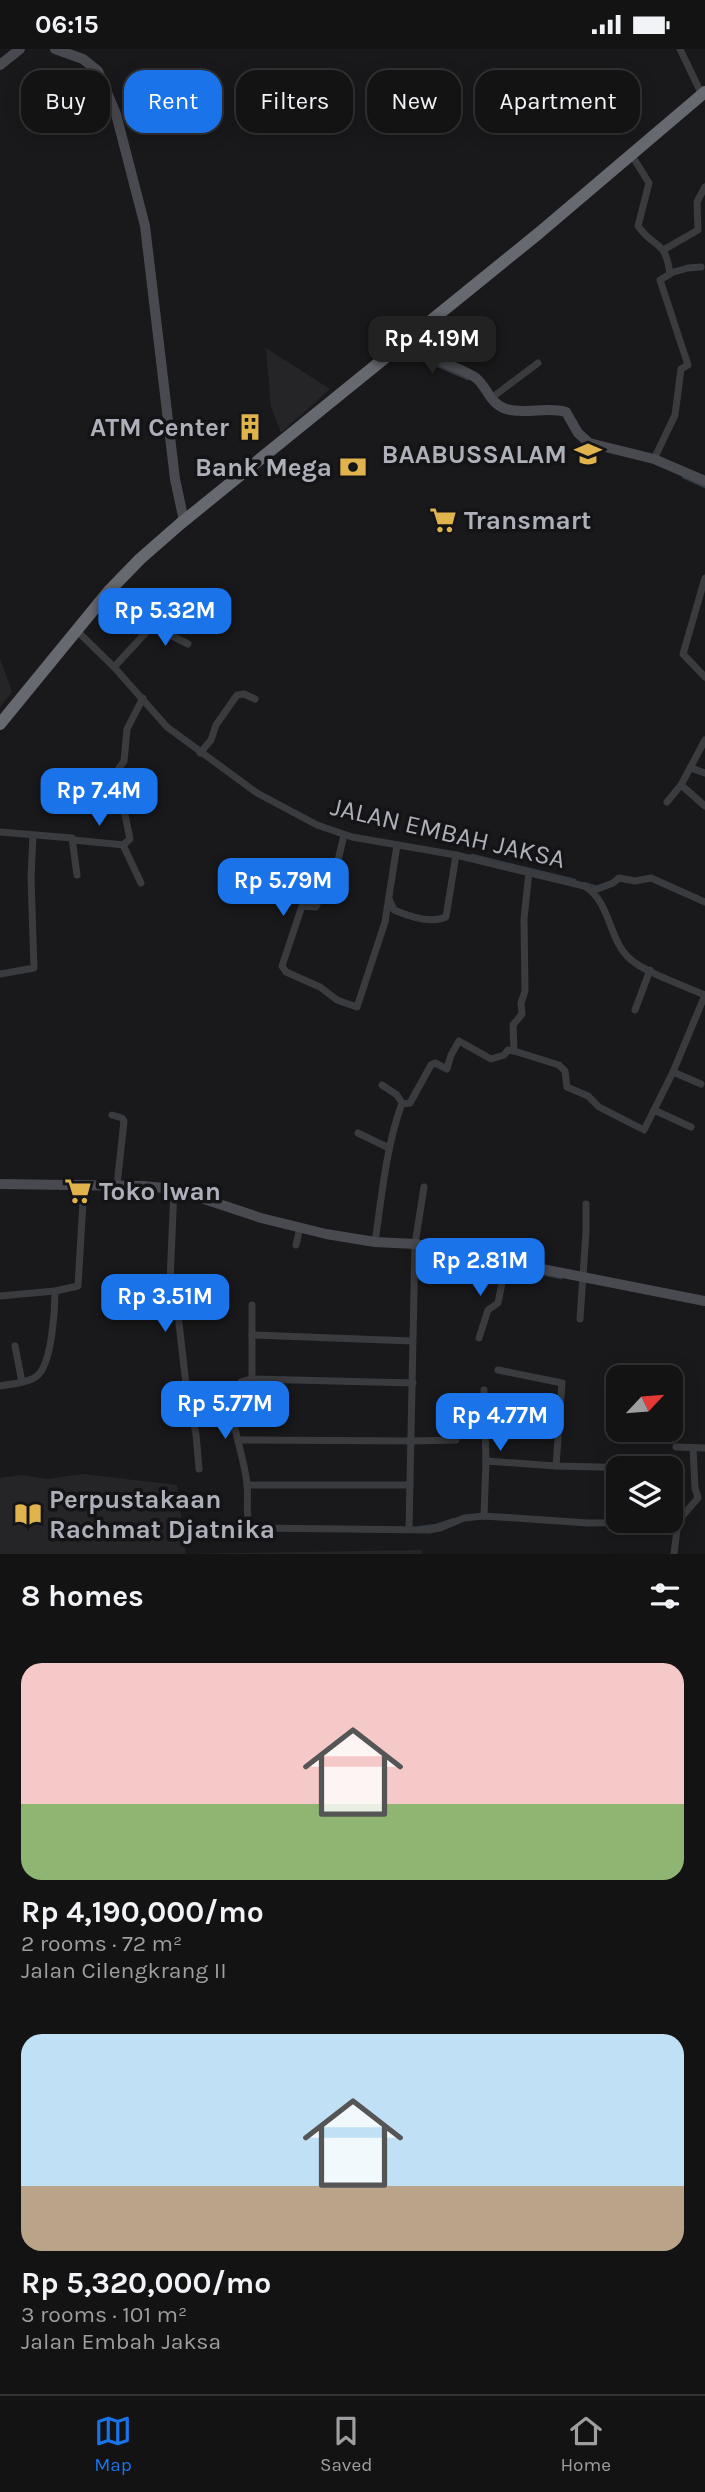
<!DOCTYPE html>
<meta charset="utf-8">
<style>
body{margin:0;font-family:Karla,sans-serif;background:#202022;color:#f1f3f6;height:100vh;display:flex;flex-direction:column;font-size:26px;white-space:nowrap}
*{box-sizing:border-box;margin:0}
p{font-size:23px;color:#9d9ea0}
.icon{flex:none;width:38px;height:38px;fill:none;stroke:currentColor;stroke-width:2;stroke-linecap:round;stroke-linejoin:round}
.map{position:relative;height:1505px;overflow:hidden}
.panel{display:flex;flex-direction:column;background:#131314;flex:1}
.panel>*{flex:none}
.banner{position:absolute;left:21px;top:21px;width:663px;height:63px;display:flex;gap:14px}
.needle{width:46px;rotate:64deg}
.fabs{position:absolute;left:606px;top:1316px;display:grid;gap:14px}
.fabs a{display:grid;place-items:center;width:77px;height:77px;border-radius:14px;background:#131314;box-shadow:0 4px 18px #0003,0 0 0 2px #323234;font-size:35px}
.price{position:absolute;translate:-50% -60px;padding:0 16px;border-radius:14px;background:#1a73e8;color:#fff;font-size:23px;line-height:46px;filter:drop-shadow(0 2px 4px #0008)}
.price::after{content:'';position:absolute;left:50%;top:42px;width:21px;height:16px;margin-left:-10px;background:inherit;clip-path:polygon(0 0,100% 0,50% 100%)}
.price.current{background:#222;color:#fff}
ul{padding:0;list-style:none}
li{display:grid;align-content:center;gap:14px;height:371px;padding:0 21px}
li span{display:grid;place-items:center;height:217px;border-radius:21px;color:#555}
li>.icon{margin-inline-start:auto}
span .icon{width:126px;height:126px;fill:#fffc;stroke-width:1}
li b{font-size:30px}
h2{display:flex;justify-content:space-between;align-items:center;height:84px;padding:0 21px;font-size:30px}
.tag{padding:0 24px;border-radius:21px;background:#131314;box-shadow:0 4px 18px #0003,0 0 0 2px #323234;font-size:24px;line-height:63px}
.tag.current{background:#1a73e8;color:#fff}
.status{display:flex;justify-content:space-between;align-items:center;height:49px;padding:0 35px;background:#131314;direction:ltr}
.status svg{height:19px;fill:currentColor}
.menu{display:flex;justify-content:space-around;align-items:center;height:98px;border-top:2px solid #323234;background:#131314;font-size:19px;color:#9d9ea0}
.menu a{display:grid;justify-items:center;gap:4px}
.menu .current{color:#1a73e8}
.map>svg:first-child{display:block}
.built{fill:#252527}
.lines{fill:none;stroke-linecap:round;stroke-linejoin:round}
.stream{stroke:#333b42;stroke-width:2.5}
.street{stroke:#3a3b3f;stroke-width:7}
.secondary{stroke:#484a4f;stroke-width:10}
.highway{stroke:#676970;stroke-width:12}
.labels{text-anchor:middle;dominant-baseline:central;stroke-width:7;stroke-linejoin:round;paint-order:stroke}
.poi-label{font-size:26px;font-weight:bold;fill:#adb0b9;stroke:#141416;text-anchor:end}
.street-label{font-size:26px;fill:#adb0b9;stroke:#141416}
</style>
<div class="status"><b>06:15</b><svg viewBox="0 0 49 12"><path d="M0 12V9h3v3zM5 12V6h3v6zM10 12V3h3v9zM15 12V0h3v12zM26 1h20v11H26zM47 4h2v5h-2z"/></svg></div>
<div class="map">
<svg width="705" height="1505" viewBox="0 0 705 1505">
<rect width="100%" height="100%" fill="#19191b"/>
<g class="built">
<path d="M266 299 330 340 281 384 271 357Z"/>
<path d="M0 609 12 643 0 658Z"/>
<path d="M82 1425 177 1436 186 1505 422 1501V1505H0V1429L21 1426 47 1430Z"/>
</g>
<g class="lines">
<g class="stream">
<path d="M429 313 468 330"/>
<path d="M683 428 705 438"/>
<path d="M472 806 575 831"/>
<path d="M584 834 597 838"/>
<path d="M526 1222 561 1229"/>
<path d="M420 1478 436 1476 454 1470"/>
</g>
<g class="street">
<path d="M680 0 702 46"/>
<path d="M631 105 649 134 638 177C655 201 665 189 670 225L660 231 688 316 681 320 675 366 654 410"/>
<path d="M665 200 698 181 697 153 705 138"/>
<path d="M670 224 688 219 701 218"/>
<path d="M490 350 538 314"/>
<path d="M705 529 683 605 705 628"/>
<path d="M76 581 114 618 167 678 257 744 317 776 352 788 456 806 584 837C611 852 608 891 630 910 646 924 685 937 705 946"/>
<path d="M114 618 152 577 188 595"/>
<path d="M200 704 211 691 216 676 237 646 244 645 255 650"/>
<path d="M691 719 705 724"/>
<path d="M681 736 705 757"/>
<path d="M667 753 681 736 705 691"/>
<path d="M0 783 72 789 77 826"/>
<path d="M344 786 336 820 327 829 316 858 302 857 282 917 286 923 320 938 337 951 357 958 385 873 397 796"/>
<path d="M73 791 124 796"/>
<path d="M529 823 524 870 525 942 521 954 522 965 513 976 514 1002 559 1016 565 1022 567 1038 588 1047 599 1058 644 1081 673 1023 705 946"/>
<path d="M141 834 123 796 130 790 117 727V722L124 712 127 680 143 649"/>
<path d="M592 842 613 834 619 829 635 832 651 829 705 853"/>
<path d="M389 850 394 861C408 867 431 875 446 868L456 806"/>
<path d="M0 925 34 919 31 829 33 786"/>
<path d="M635 961 650 921"/>
<path d="M673 1023 701 1035"/>
<path d="M402 1055 410 1054 431 1016 435 1014 447 1020 451 1006 459 992 491 1010 504 1006 508 1001 514 1002"/>
<path d="M654 1061 691 1078"/>
<path d="M112 1066 122 1069 124 1072 117 1136"/>
<path d="M358 1084 389 1099"/>
<path d="M174 1140 170 1232 176 1248 187 1344 196 1385 199 1420"/>
<path d="M375 1193C382 1146 386 1098 402 1054L397 1046 382 1036"/>
<path d="M296 1196 300 1178"/>
<path d="M0 1247 55 1242"/>
<path d="M580 1270 586 1183V1155"/>
<path d="M252 1286 412 1292"/>
<path d="M479 1289 488 1261 498 1254 506 1214"/>
<path d="M15 1297 22 1333"/>
<path d="M498 1321 562 1334 556 1417"/>
<path d="M252 1330V1256"/>
<path d="M241 1333 252 1330 413 1334"/>
<path d="M0 1337C11 1335 28 1334 37 1327 52 1315 55 1260 55 1242L78 1237 84 1136"/>
<path d="M188 1351 232 1347C230 1376 244 1405 247 1435 249 1449 244 1467 252 1479L429 1481 440 1479 464 1469 484 1467 588 1474 671 1473"/>
<path d="M239 1391 411 1392 456 1391"/>
<path d="M676 1398 705 1399"/>
<path d="M486 1412 556 1417 641 1419"/>
<path d="M247 1436H410"/>
<path d="M484 1467 486 1412 484 1341"/>
<path d="M409 1480 415 1195 424 1138"/>
<path d="M674 1505 678 1472 698 1449 695 1439 693 1399"/>
</g>
<g class="secondary">
<path d="M55 0 83 10 98 22 116 65 145 177 175 430 184 472"/>
<path d="M0 16 20 0"/>
<path d="M400 297C418 304 463 319 476 329 488 339 489 354 506 360 526 366 547 357 566 363L578 384 589 394 654 410 705 432"/>
<path d="M0 1135 143 1137 174 1140 261 1169 326 1185 375 1193 415 1195 705 1252"/>
</g>
<path class="highway" d="M0 675 108 543 140 510 180 475 539 184 705 43"/>
</g>
<defs>
<symbol id="building-bare" viewBox="-9 -9 18 18"><path d="M-4-6H4V6H1V3H-1V6H-4ZM-2.5-4.3h1.7v1.8h-1.7ZM.8-4.3h1.7v1.8H.8ZM-2.5-1h1.7V.8h-1.7ZM.8-1h1.7V.8H.8Z" fill="#e0b34c" stroke="#141416" stroke-width="2.5" paint-order="stroke"/></symbol>
<symbol id="school-bare" viewBox="-9 -9 18 18"><path d="M0-5L7-2L0 1L-7-2ZM-4 1L0 2.5L4 1V4Q0 6-4 4Z" fill="#e0b34c" stroke="#141416" stroke-width="2.5" paint-order="stroke"/></symbol>
<symbol id="bank-bare" viewBox="-9 -9 18 18"><path d="M-6-4H6V4H-6ZM0-2.3a2.3 2.3 0 1 0 0 4.6a2.3 2.3 0 1 0 0-4.6Z" fill="#e0b34c" stroke="#141416" stroke-width="2.5" paint-order="stroke"/></symbol>
<symbol id="supermarket-bare" viewBox="-9 -9 18 18"><path d="M-6-5.5h2.5l.6 2H6L4.5 2H-2.5L-4.4-4H-6ZM-1.5 3.2a1.3 1.3 0 1 0 .1 0ZM3 3.2a1.3 1.3 0 1 0 .1 0Z" fill="#e0b34c" stroke="#141416" stroke-width="2.5" paint-order="stroke"/></symbol>
<symbol id="library-bare" viewBox="-9 -9 18 18"><path d="M-6-4Q-3-5.5-.7-3.5V5Q-3 3-6 4ZM6-4Q3-5.5 .7-3.5V5Q3 3 6 4Z" fill="#e0b34c" stroke="#141416" stroke-width="2.5" paint-order="stroke"/></symbol>
</defs>
<g fill-rule="evenodd">
<use href="#building-bare" x="231" y="359" width="38" height="38"/>
<use href="#school-bare" x="569" y="386" width="38" height="38"/>
<use href="#bank-bare" x="334" y="399" width="38" height="38"/>
<use href="#supermarket-bare" x="424" y="452" width="38" height="38"/>
<use href="#supermarket-bare" x="59" y="1123" width="38" height="38"/>
<use href="#library-bare" x="9" y="1446" width="38" height="38"/>
</g>
<g class="labels">
<g class="poi-label">
<text x="229" y="378">ATM Center</text>
<text x="567" y="405">BAABUSSALAM</text>
<text x="332" y="418">Bank Mega</text>
<text x="464" y="471" text-anchor="start">Transmart</text>
<text x="99" y="1142" text-anchor="start">Toko Iwan</text>
<text x="49" y="1450" text-anchor="start">Perpustakaan<tspan x="49" dy="30">Rachmat Djatnika</tspan></text>
</g>
<g class="street-label">
<text transform="translate(448 784) rotate(13)">JALAN EMBAH JAKSA</text>
</g>
</g>
</svg>
<div class="fabs">
<a><svg class="needle" viewBox="-14 -14 28 28"><path d="M0-13l5 13h-10z" fill="#e53935"/><path d="M0 13l5-13h-10z" fill="#9d9ea0"/></svg></a>
<a><svg class="icon" aria-label="layers" viewBox="0 0 24 24"><path d="M12 4l9 5-9 5-9-5zM3 14l9 5 9-5"/></svg></a>
</div>
<b class="price current" style="left:432px;top:327px">Rp 4.19M</b>
<b class="price" style="left:165px;top:599px">Rp 5.32M</b>
<b class="price" style="left:99px;top:779px">Rp 7.4M</b>
<b class="price" style="left:283px;top:869px">Rp 5.79M</b>
<b class="price" style="left:480px;top:1249px">Rp 2.81M</b>
<b class="price" style="left:165px;top:1285px">Rp 3.51M</b>
<b class="price" style="left:225px;top:1392px">Rp 5.77M</b>
<b class="price" style="left:500px;top:1404px">Rp 4.77M</b>
<div class="banner">
<a class="tag">Buy</a>
<a class="tag current">Rent</a>
<a class="tag">Filters</a>
<a class="tag">New</a>
<a class="tag">Apartment</a>
</div>
</div>
<section class="panel">
<h2>8 homes<svg class="icon" aria-label="filters" viewBox="0 0 24 24"><path d="M4 7h16M4 17h16"/><circle cx="9" cy="7" r="2"/><circle cx="15" cy="17" r="2"/></svg></h2>
<ul>
<li><span style="background:linear-gradient(#f6c9c9 65%,#8fb573 0)"><svg class="icon" aria-label="home" viewBox="0 0 24 24"><path d="M3 11l9-7 9 7M6 9v11h12V9"/></svg></span><div><b>Rp 4,190,000/mo</b><p>2 rooms · 72 m²</p><p>Jalan Cilengkrang II</p></div></li>
<li><span style="background:linear-gradient(#bfe0f5 70%,#b9a48a 0)"><svg class="icon" aria-label="home" viewBox="0 0 24 24"><path d="M3 11l9-7 9 7M6 9v11h12V9"/></svg></span><div><b>Rp 5,320,000/mo</b><p>3 rooms · 101 m²</p><p>Jalan Embah Jaksa</p></div></li>
</ul>
</section>
<nav class="menu">
<a class="current"><svg class="icon" aria-label="map" viewBox="0 0 24 24"><path d="M3 6l6-2 6 2 6-2v14l-6 2-6-2-6 2zM9 4v14M15 6v14"/></svg>Map</a>
<a><svg class="icon" aria-label="saved" viewBox="0 0 24 24"><path d="M7 4h10v16l-5-4-5 4z"/></svg>Saved</a>
<a><svg class="icon" aria-label="home" viewBox="0 0 24 24"><path d="M3 11l9-7 9 7M6 9v11h12V9"/></svg>Home</a>
</nav>
